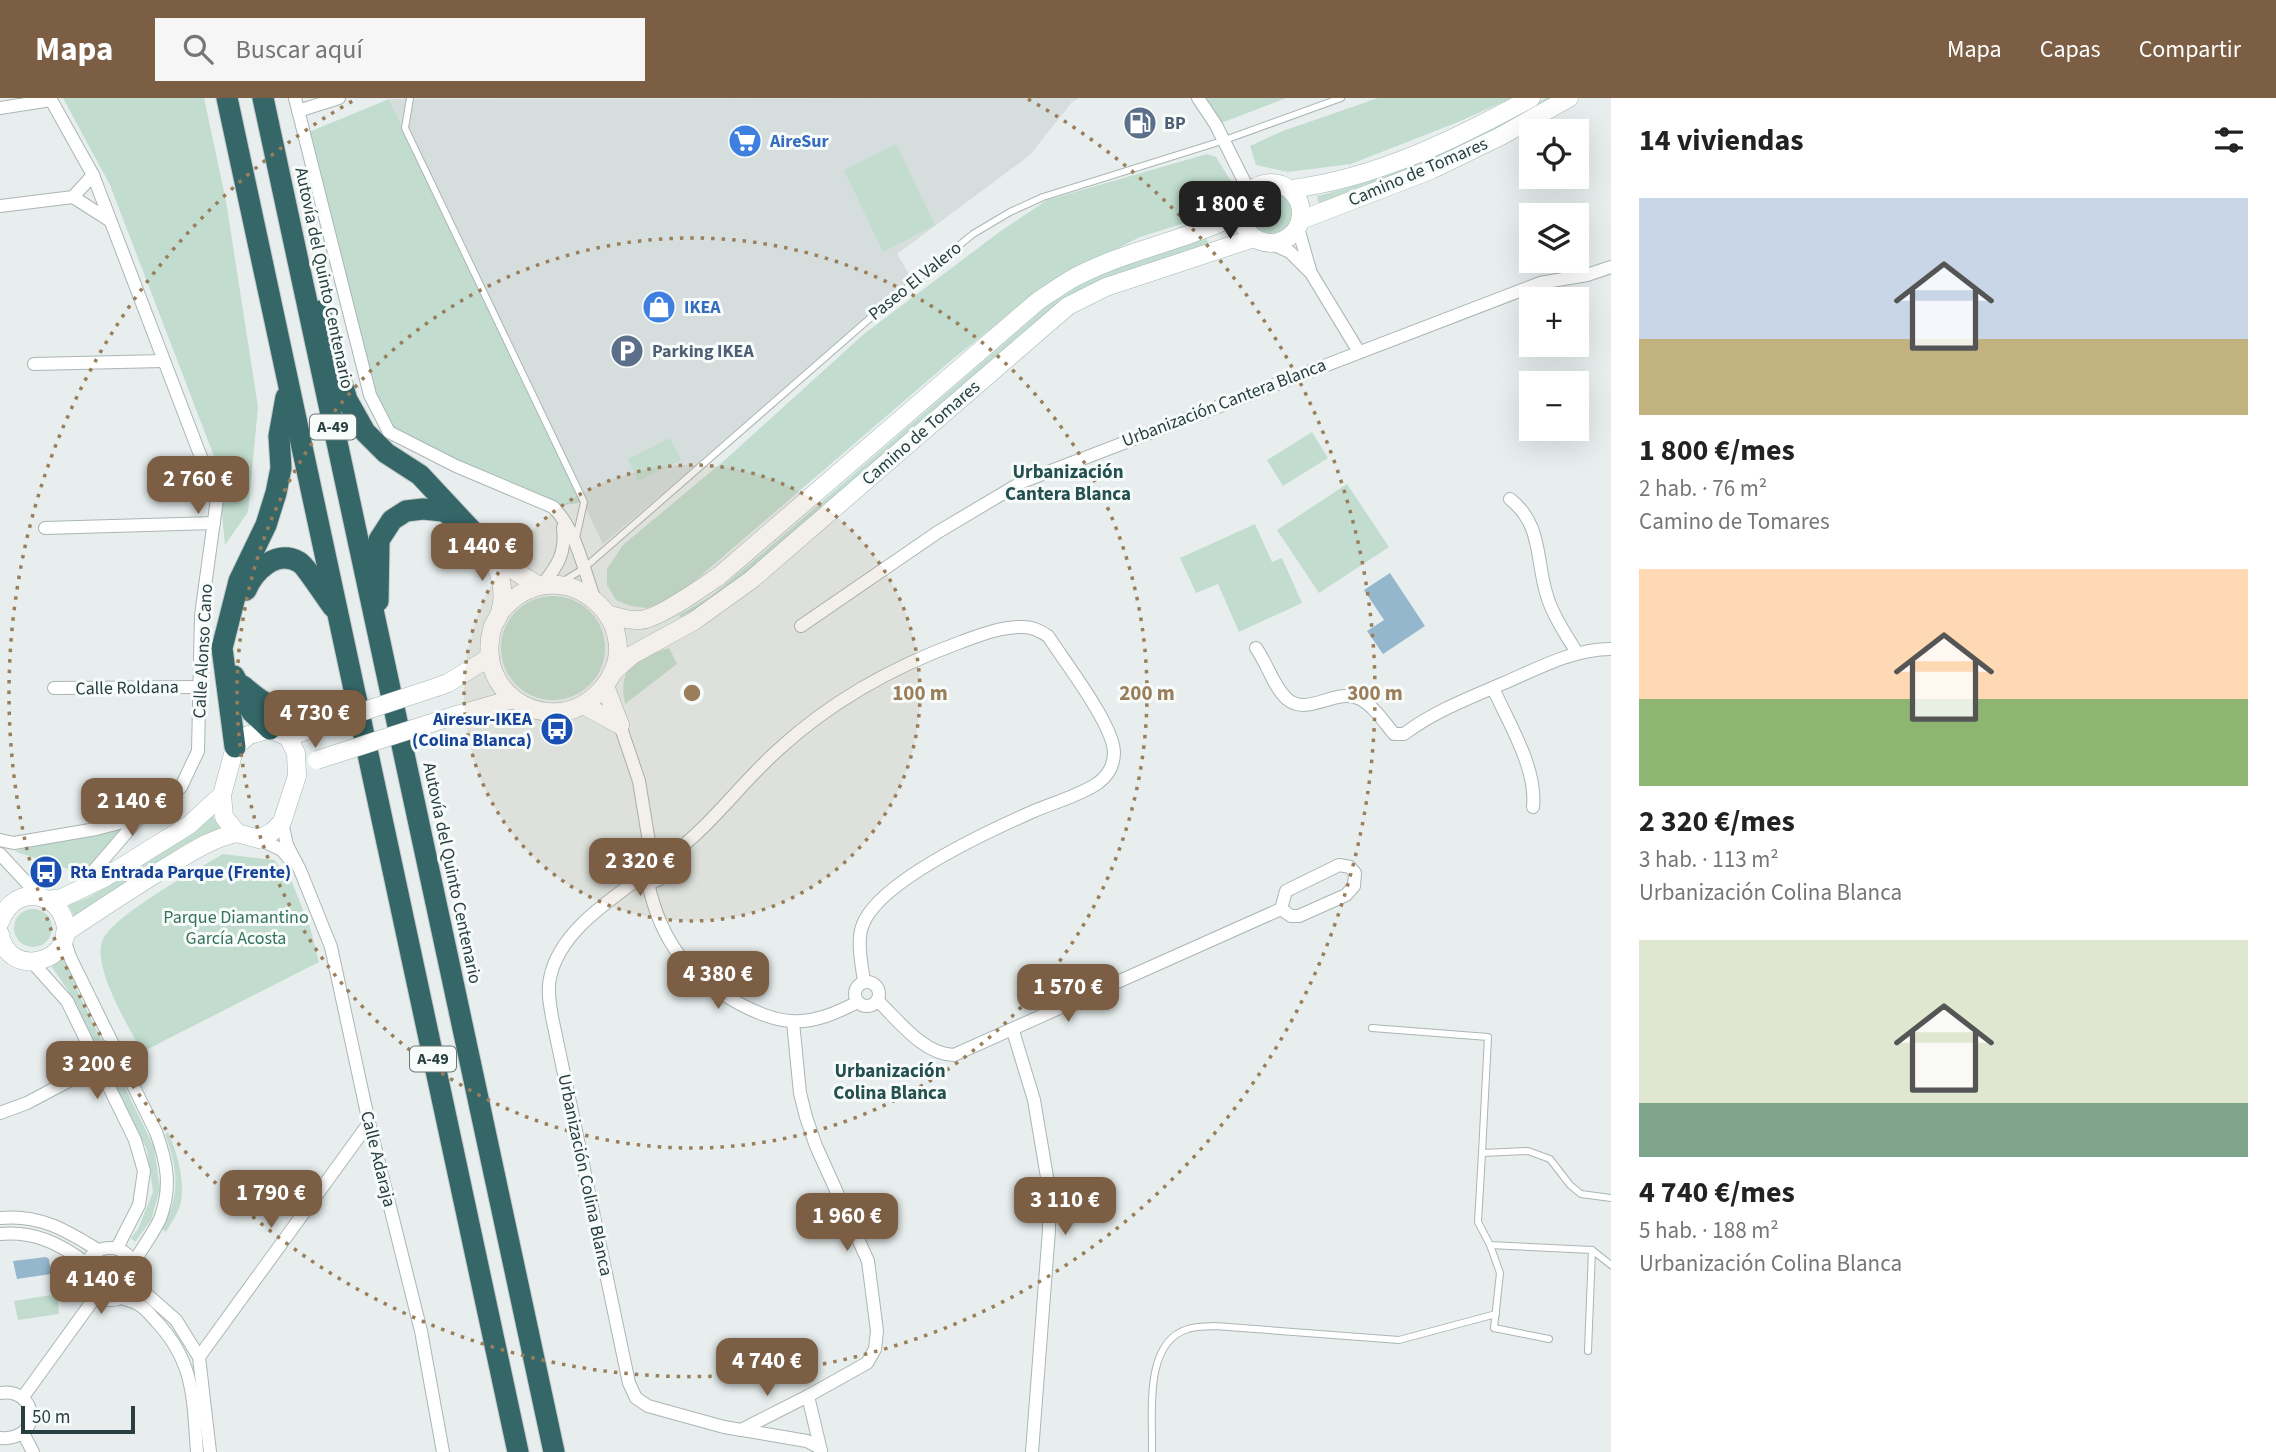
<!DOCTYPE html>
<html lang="es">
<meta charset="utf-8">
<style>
body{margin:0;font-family:"Source Sans 3",sans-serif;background:#f6f6f6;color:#222;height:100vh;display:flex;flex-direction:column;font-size:26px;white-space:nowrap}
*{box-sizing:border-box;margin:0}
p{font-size:23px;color:#767676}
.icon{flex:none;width:38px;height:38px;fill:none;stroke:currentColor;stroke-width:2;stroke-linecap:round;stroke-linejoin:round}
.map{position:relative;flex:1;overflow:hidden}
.details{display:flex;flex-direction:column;background:#fff;width:665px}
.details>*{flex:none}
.tools{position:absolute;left:1519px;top:21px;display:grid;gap:14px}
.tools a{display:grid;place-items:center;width:70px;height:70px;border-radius:0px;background:#fff;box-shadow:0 7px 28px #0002;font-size:35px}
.scale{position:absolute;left:21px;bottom:18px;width:114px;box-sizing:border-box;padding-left:7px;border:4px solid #273f3f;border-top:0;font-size:19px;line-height:24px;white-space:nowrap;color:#273f3f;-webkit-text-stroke:5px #f7fbfa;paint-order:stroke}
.price{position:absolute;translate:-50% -60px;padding:0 16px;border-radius:14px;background:#7b5e43;color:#fff;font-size:23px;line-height:46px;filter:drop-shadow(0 2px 4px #0008)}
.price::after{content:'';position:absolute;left:50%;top:42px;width:21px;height:16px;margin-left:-10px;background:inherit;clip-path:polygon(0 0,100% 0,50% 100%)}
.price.selected{background:#222;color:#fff}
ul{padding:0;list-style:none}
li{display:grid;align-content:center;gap:14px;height:371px;padding:0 28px}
li span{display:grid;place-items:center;height:217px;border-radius:0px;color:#555}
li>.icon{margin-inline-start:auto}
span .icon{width:126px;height:126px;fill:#fffc;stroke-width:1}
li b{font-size:30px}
h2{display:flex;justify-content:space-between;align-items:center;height:84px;padding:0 28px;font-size:30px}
header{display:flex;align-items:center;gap:42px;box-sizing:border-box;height:98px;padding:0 35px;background:#7b5e43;color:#fff}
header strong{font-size:33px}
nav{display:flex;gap:38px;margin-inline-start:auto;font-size:24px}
.search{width:490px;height:63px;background:#f6f6f6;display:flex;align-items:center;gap:18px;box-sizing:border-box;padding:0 24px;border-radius:0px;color:#767676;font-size:26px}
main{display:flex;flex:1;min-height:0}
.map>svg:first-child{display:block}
.built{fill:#d5dedc}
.green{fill:#c2ddd0}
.water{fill:#94b7ce}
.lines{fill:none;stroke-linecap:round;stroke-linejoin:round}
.lane-casing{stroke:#aab6b5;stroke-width:8}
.street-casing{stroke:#aab6b5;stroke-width:14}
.secondary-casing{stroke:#a3b6b5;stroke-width:19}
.highway-casing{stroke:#c3c9c9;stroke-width:23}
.lane{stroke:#fff;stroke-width:6}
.street{stroke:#fff;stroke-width:12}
.secondary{stroke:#fff;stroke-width:18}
.highway{stroke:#356769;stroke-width:21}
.secondary-bridge-casing{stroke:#a3b6b5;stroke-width:19;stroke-linecap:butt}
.secondary-bridge{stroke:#fff;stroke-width:18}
.ring{fill:none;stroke:#9a7e5a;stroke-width:3.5;stroke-dasharray:3.5 7}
.labels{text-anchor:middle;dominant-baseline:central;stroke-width:6;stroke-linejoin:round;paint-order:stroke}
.shield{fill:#f7fbfa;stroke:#657777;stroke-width:2}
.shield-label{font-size:16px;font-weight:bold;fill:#273f3f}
.service-label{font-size:18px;font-weight:bold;fill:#4e5e75;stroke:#f7fbfa;text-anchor:start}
.shop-label{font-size:18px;font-weight:bold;fill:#366cbe;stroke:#f7fbfa;text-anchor:start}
.street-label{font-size:18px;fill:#273f3f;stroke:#f7fbfa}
.transit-label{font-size:18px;font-weight:bold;fill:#164399;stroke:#f7fbfa;text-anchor:end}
.park-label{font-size:18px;fill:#34735c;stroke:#f7fbfa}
.neighbourhood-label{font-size:19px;font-weight:bold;fill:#245050;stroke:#f7fbfa}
.centre{fill:#9a7e5a;stroke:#f7fbfa;stroke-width:3.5}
.ring-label{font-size:21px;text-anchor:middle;font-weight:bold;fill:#9a7e5a;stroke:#f7fbfa;stroke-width:6;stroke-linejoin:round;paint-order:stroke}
</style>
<header>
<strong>Mapa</strong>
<div class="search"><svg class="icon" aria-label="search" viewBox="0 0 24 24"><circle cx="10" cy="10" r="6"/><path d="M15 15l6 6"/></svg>Buscar aquí</div>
<nav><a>Mapa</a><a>Capas</a><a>Compartir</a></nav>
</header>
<main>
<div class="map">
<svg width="1611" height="1354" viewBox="0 0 1611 1354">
<rect width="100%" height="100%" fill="#e7eeed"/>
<path class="built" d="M1079 0 1072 4 1030 57 897 156 913 183 603 446 389 1Z"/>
<g class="green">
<path d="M63 0H204L226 103 258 309 248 414 225 447 217 366 110 87Z"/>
<path d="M1198 0H1286L1216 27Z"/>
<path d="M1378 0H1512L1458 24 1351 66 1288 74 1256 67 1250 48 1280 34Z"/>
<path d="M1546 0H1557L1446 60 1319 107 1317 98C1398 78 1474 42 1546 0Z"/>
<path d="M389 1 584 404 553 409 389 334 370 297 304 36Z"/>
<path d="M896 46 935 127 883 154 844 72Z"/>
<path d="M1207 56 1216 59 1232 85 1231 96 1210 117 1140 139 1051 184 954 260 676 499 647 510 631 508 616 502 607 487V471L623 447 726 361 864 236 998 135 1047 102Z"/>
<circle cx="1271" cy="114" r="22"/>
<path d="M1206 139 1208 145 1118 177 771 457 682 521 679 517 711 498 764 454 1046 209 1080 187 1113 172Z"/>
<path d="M1312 334 1328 360 1283 388 1267 362Z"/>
<path d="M670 340 681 362 638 383 628 361Z"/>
<path d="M1347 386 1389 449 1319 495 1277 432Z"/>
<path d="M1255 426 1272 464 1282 460 1302 505 1239 534 1218 486 1196 495 1180 460Z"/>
<circle cx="553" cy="550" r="52"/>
<path d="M669 550 677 566 625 606C617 567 637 560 669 550Z"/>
<path d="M212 717 222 733 196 741 75 820 68 807 87 800 192 736Z"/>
<path d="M125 728 83 776 14 753Z"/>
<path d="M223 756 274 762 291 782 310 829 319 864 142 954C129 929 93 871 102 844 109 819 198 771 223 756Z"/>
<circle cx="33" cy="830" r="19"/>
<path d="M68 852 76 890 154 1049 160 1091 151 1122 135 1144 131 1140 138 1131 153 1094 147 1052 69 894 50 866Z"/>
<path d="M168 1034C177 1055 185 1081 181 1104 179 1114 171 1125 166 1134L162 1131C181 1097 178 1071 165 1036Z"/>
<path d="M57 1196 59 1216 18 1222 14 1203Z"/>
</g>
<g class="water">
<path d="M1390 475 1425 528 1383 556 1367 533 1384 522 1364 492Z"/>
<path d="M46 1159 49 1161 51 1176 17 1181 13 1163Z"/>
</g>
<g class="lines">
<defs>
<g id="lane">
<path d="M410 0 405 30 584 404 576 440"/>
<path d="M562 484 583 471 876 215 973 136 1010 114 1043 99 1222 43 1341 0"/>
<path d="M1372 930 1488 939 1482 1055 1528 1053 1550 1061 1570 1087 1581 1096 1611 1100"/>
<path d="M1482 1055 1478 1124 1490 1147 1592 1152 1588 1253"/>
<path d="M1490 1147 1500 1175 1494 1230 1549 1241"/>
<path d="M1592 1152 1611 1167"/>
<path d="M1152 1354C1153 1317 1143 1244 1188 1231 1196 1228 1206 1229 1215 1228L1399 1242 1496 1216"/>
</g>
<g id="street">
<path d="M295 0 370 297 389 334 456 368 553 409C577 433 583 471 595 502"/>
<path d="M1198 0 1216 27 1249 93"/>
<path d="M0 10 51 2"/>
<path d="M298 13 339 0"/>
<path d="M73 99 109 122"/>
<path d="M73 99 93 77"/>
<path d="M0 108 73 99"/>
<path d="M1298 130 1310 172"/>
<path d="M1270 145 1290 154 1311 175 1359 254"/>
<path d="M34 266 163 263"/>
<path d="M1510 401C1544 428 1535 464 1548 501 1554 520 1567 538 1577 555"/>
<path d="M45 430 214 425"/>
<path d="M543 486C558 467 566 455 563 429"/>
<path d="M801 528 938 434 1022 384 1540 185 1587 177 1611 169"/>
<path d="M1256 550C1267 565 1273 588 1287 601 1308 619 1336 589 1360 601 1374 608 1384 624 1394 636H1404C1435 613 1469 600 1504 585 1539 570 1573 551 1611 551"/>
<path d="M54 590 200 589"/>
<path d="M1493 590C1509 626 1537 670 1533 709"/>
<path d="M620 627 639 683 651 756"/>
<path d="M282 724 287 747 300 772 331 849 369 1025 421 1233 443 1354"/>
<path d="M259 741 282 752 290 762"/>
<path d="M0 742 14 745 96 731 139 720 160 709 181 689 198 653 201 517 217 401 93 77 50 0"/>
<path d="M659 753H666L671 757C671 772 663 783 648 785L642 783C636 768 645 758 659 753Z"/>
<path d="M0 756 40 799"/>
<path d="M671 757C711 728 741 685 778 652 830 604 895 568 961 544 980 537 1003 528 1024 529 1033 529 1040 533 1048 538 1064 563 1113 626 1114 654 1114 667 1109 677 1098 685 1079 698 1055 704 1034 713 991 732 881 782 863 826 856 843 862 867 864 884"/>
<path d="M641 779C606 805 559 835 550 880 547 893 550 907 552 919L629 1285 636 1300 648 1308 724 1329 807 1343 820 1350"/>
<path d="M648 785C661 843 687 878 740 906 755 914 774 922 791 923 815 925 838 914 858 904"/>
<path d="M78 791 139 720"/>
<path d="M64 840 70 859 156 1034C167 1064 172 1089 160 1121 153 1136 142 1150 134 1164"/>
<path d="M32 864 67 903 135 1042 144 1073 139 1107 117 1150"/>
<circle cx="867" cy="896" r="12"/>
<path d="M878 903C899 923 923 956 954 957L1281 811 1286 793 1339 767 1350 769 1355 775 1354 788 1346 797 1299 818H1291L1281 811"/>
<path d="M793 924 800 995 806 1019 816 1048 868 1163 877 1233 875 1251 867 1265 808 1298 821 1353"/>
<path d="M1013 933 1034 1002 1049 1091V1132L1032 1354"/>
<path d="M0 1015 27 1005 99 967"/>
<path d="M0 1120C39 1116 66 1132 98 1152"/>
<path d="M0 1136C34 1133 59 1145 86 1165"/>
<circle cx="110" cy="1176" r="26"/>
<path d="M135 1186 176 1222 199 1259 210 1354"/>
<path d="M121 1200C128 1202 136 1204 141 1208 147 1212 152 1219 156 1223 195 1264 193 1302 197 1354"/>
<path d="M199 1259 369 1025"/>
<path d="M0 1295C38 1289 44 1343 0 1340"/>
<path d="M23 1299 96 1198"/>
<path d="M741 1332 808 1298"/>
<path d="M23 1335 33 1354"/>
</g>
<g id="secondary">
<circle cx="1271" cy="115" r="30"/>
<path d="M1291 91C1377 80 1456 41 1531 0"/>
<path d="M1301 122 1431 72 1501 38 1569 0"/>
<path d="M490 452C498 470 507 493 500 514 499 519 495 523 493 528 488 543 488 561 494 575 503 597 524 612 548 614 568 616 586 608 600 593 658 531 562 442 501 513"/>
<path d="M494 455 508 469 539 488"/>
<path d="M607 516C618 519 629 523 640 522 658 521 703 489 719 478L1038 203C1048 196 1059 189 1070 182 1121 153 1187 143 1241 115"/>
<path d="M612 575 632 557 694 523 751 482 1068 208 1106 189 1254 140"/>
<path d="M605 588 620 627"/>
<path d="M437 589 448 585 490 559"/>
<path d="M583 607 620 627"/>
<path d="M450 619 513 601"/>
<path d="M270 631 288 639 296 655 297 678 282 724 272 734 259 741 237 735 224 719 222 697 235 649 249 637Z"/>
<path d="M288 639 331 624"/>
<path d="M49 802 62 800 104 780 189 727 222 697"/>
<path d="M0 824C7 804 25 792 46 801 55 805 61 813 64 821 78 864 8 883 0 836"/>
<path d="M65 835C97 813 130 792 163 771 187 757 209 741 237 735"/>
</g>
<g id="highway">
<path d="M227 0 518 1354"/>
<path d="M263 0 554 1354"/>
<path d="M320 213 347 302 365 334 386 355 420 377 490 452"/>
<path d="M246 492C254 473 276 451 299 464 306 468 326 500 333 509"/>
<path d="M378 503 379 442 392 422 406 413 423 411 443 413 459 422"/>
<path d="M234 578 252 614 270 631"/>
<path d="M243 588C274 616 294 619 334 623"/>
<path d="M235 649 222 550 239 483 266 427 276 395 281 370 279 338 286 299"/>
</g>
</defs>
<use href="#lane" class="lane-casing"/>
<use href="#street" class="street-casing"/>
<use href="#secondary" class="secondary-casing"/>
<use href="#highway" class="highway-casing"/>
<use href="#lane" class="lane"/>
<use href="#street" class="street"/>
<use href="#secondary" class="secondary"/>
<use href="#highway" class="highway"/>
<defs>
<g id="secondary-bridge">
<path d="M334 623 437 589"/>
<path d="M317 662 450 619"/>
</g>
</defs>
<use href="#secondary-bridge" class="secondary-bridge-casing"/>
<use href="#secondary-bridge" class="secondary-bridge"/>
</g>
<circle cx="692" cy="595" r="228" fill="#9a7e5a" fill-opacity=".12"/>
<g class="ring">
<circle cx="692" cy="595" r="228"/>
<circle cx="692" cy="595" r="455"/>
<path d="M1028 1A683 683 0 1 1 356 1"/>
</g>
<defs>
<symbol id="fuel-disc" viewBox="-11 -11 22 22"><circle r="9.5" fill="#5c6f8a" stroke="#f7fbfa"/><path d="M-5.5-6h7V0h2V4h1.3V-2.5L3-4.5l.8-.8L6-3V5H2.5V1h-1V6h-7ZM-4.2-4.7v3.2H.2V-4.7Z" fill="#fff"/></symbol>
<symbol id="supermarket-disc" viewBox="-11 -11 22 22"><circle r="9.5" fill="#3f7fe0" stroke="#f7fbfa"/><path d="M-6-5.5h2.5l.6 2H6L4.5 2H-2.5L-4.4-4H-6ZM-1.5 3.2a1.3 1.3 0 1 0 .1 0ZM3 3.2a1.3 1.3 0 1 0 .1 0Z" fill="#fff"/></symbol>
<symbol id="shop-disc" viewBox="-11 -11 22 22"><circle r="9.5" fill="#3f7fe0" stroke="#f7fbfa"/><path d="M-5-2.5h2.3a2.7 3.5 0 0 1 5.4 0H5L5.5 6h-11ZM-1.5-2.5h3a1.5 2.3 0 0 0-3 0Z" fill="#fff"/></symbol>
<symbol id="parking-disc" viewBox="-11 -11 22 22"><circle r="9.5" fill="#5c6f8a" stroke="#f7fbfa"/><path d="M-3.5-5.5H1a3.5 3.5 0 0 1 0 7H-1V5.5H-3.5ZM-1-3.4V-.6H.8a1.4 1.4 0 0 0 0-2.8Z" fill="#fff"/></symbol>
<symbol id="bus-disc" viewBox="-11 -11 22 22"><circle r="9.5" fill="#1a4fb4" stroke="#f7fbfa"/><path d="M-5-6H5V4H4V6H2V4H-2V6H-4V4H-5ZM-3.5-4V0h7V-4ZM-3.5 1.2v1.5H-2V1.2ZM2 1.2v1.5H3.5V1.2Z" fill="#fff"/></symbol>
</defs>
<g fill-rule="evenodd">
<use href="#fuel-disc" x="1121" y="6" width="38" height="38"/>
<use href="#supermarket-disc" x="726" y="24" width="38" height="38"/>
<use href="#shop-disc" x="640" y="190" width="38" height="38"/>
<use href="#parking-disc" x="608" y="234" width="38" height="38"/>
<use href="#bus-disc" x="538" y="612" width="38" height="38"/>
<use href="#bus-disc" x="27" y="755" width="38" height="38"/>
</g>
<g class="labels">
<g class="shield">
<rect x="310" y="316.5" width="46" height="25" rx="5"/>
<rect x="410" y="948.5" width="46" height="25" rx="5"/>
</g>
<g class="shield-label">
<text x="333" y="329">A-49</text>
<text x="433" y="961">A-49</text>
</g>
<g class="service-label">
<text x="1164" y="25">BP</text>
<text x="652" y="253">Parking IKEA</text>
</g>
<g class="shop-label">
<text x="770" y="43">AireSur</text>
<text x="684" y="209">IKEA</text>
</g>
<g class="street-label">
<text transform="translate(1418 74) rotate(-23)">Camino de Tomares</text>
<text transform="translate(324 180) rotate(78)">Autovía del Quinto Centenario</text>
<text transform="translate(915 183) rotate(-39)">Paseo El Valero</text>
<text transform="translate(1224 305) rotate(-21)">Urbanización Cantera Blanca</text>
<text transform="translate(921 335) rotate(-41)">Camino de Tomares</text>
<text transform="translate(203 553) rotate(-87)">Calle Alonso Cano</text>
<text transform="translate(127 590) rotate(-1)">Calle Roldana</text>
<text transform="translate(452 775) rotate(78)">Autovía del Quinto Centenario</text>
<text transform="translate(378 1061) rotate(76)">Calle Adaraja</text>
<text transform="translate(585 1077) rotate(78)">Urbanización Colina Blanca</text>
</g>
<g class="transit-label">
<text x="532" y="621">Airesur-IKEA<tspan x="532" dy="21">(Colina Blanca)</tspan></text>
<text x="70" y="774" text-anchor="start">Rta Entrada Parque (Frente)</text>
</g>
<g class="park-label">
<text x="236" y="819">Parque Diamantino<tspan x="236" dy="21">García Acosta</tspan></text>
</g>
<g class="neighbourhood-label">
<text x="1068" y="374">Urbanización<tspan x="1068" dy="22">Cantera Blanca</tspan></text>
<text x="890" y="973">Urbanización<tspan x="890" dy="22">Colina Blanca</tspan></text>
</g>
</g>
<circle cx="692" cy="595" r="10" class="centre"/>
<g class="ring-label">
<text x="920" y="602">100 m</text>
<text x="1147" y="602">200 m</text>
<text x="1375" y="602">300 m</text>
</g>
</svg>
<div class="tools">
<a><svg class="icon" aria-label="locate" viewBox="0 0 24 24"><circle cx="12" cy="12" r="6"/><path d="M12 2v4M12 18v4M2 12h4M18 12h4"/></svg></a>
<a><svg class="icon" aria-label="layers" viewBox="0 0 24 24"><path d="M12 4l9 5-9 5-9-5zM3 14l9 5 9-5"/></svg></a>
<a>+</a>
<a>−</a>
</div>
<div class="scale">50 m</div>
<b class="price selected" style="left:1230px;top:143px">1 800 €</b>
<b class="price" style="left:198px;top:418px">2 760 €</b>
<b class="price" style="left:482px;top:485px">1 440 €</b>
<b class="price" style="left:315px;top:652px">4 730 €</b>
<b class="price" style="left:132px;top:740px">2 140 €</b>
<b class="price" style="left:640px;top:800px">2 320 €</b>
<b class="price" style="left:718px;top:913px">4 380 €</b>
<b class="price" style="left:1068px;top:926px">1 570 €</b>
<b class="price" style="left:97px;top:1003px">3 200 €</b>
<b class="price" style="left:271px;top:1132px">1 790 €</b>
<b class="price" style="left:1065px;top:1139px">3 110 €</b>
<b class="price" style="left:847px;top:1155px">1 960 €</b>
<b class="price" style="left:101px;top:1218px">4 140 €</b>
<b class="price" style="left:767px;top:1300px">4 740 €</b>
</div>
<section class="details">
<h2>14 viviendas<svg class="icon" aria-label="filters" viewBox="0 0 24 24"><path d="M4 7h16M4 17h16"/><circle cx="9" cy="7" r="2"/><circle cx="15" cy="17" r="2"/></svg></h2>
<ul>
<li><span style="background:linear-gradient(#c9d6e8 65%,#c2b280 0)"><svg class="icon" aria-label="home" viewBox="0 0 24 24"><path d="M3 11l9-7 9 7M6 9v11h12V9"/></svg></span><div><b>1 800 €/mes</b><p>2 hab. · 76 m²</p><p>Camino de Tomares</p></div></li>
<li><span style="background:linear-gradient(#ffd9b3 60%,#8fb573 0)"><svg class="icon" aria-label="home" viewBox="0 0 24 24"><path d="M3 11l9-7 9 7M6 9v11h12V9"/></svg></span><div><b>2 320 €/mes</b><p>3 hab. · 113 m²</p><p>Urbanización Colina Blanca</p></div></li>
<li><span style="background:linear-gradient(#dfe7d0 75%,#7fa58c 0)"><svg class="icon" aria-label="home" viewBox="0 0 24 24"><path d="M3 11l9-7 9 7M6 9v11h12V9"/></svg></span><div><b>4 740 €/mes</b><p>5 hab. · 188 m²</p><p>Urbanización Colina Blanca</p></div></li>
</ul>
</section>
</main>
